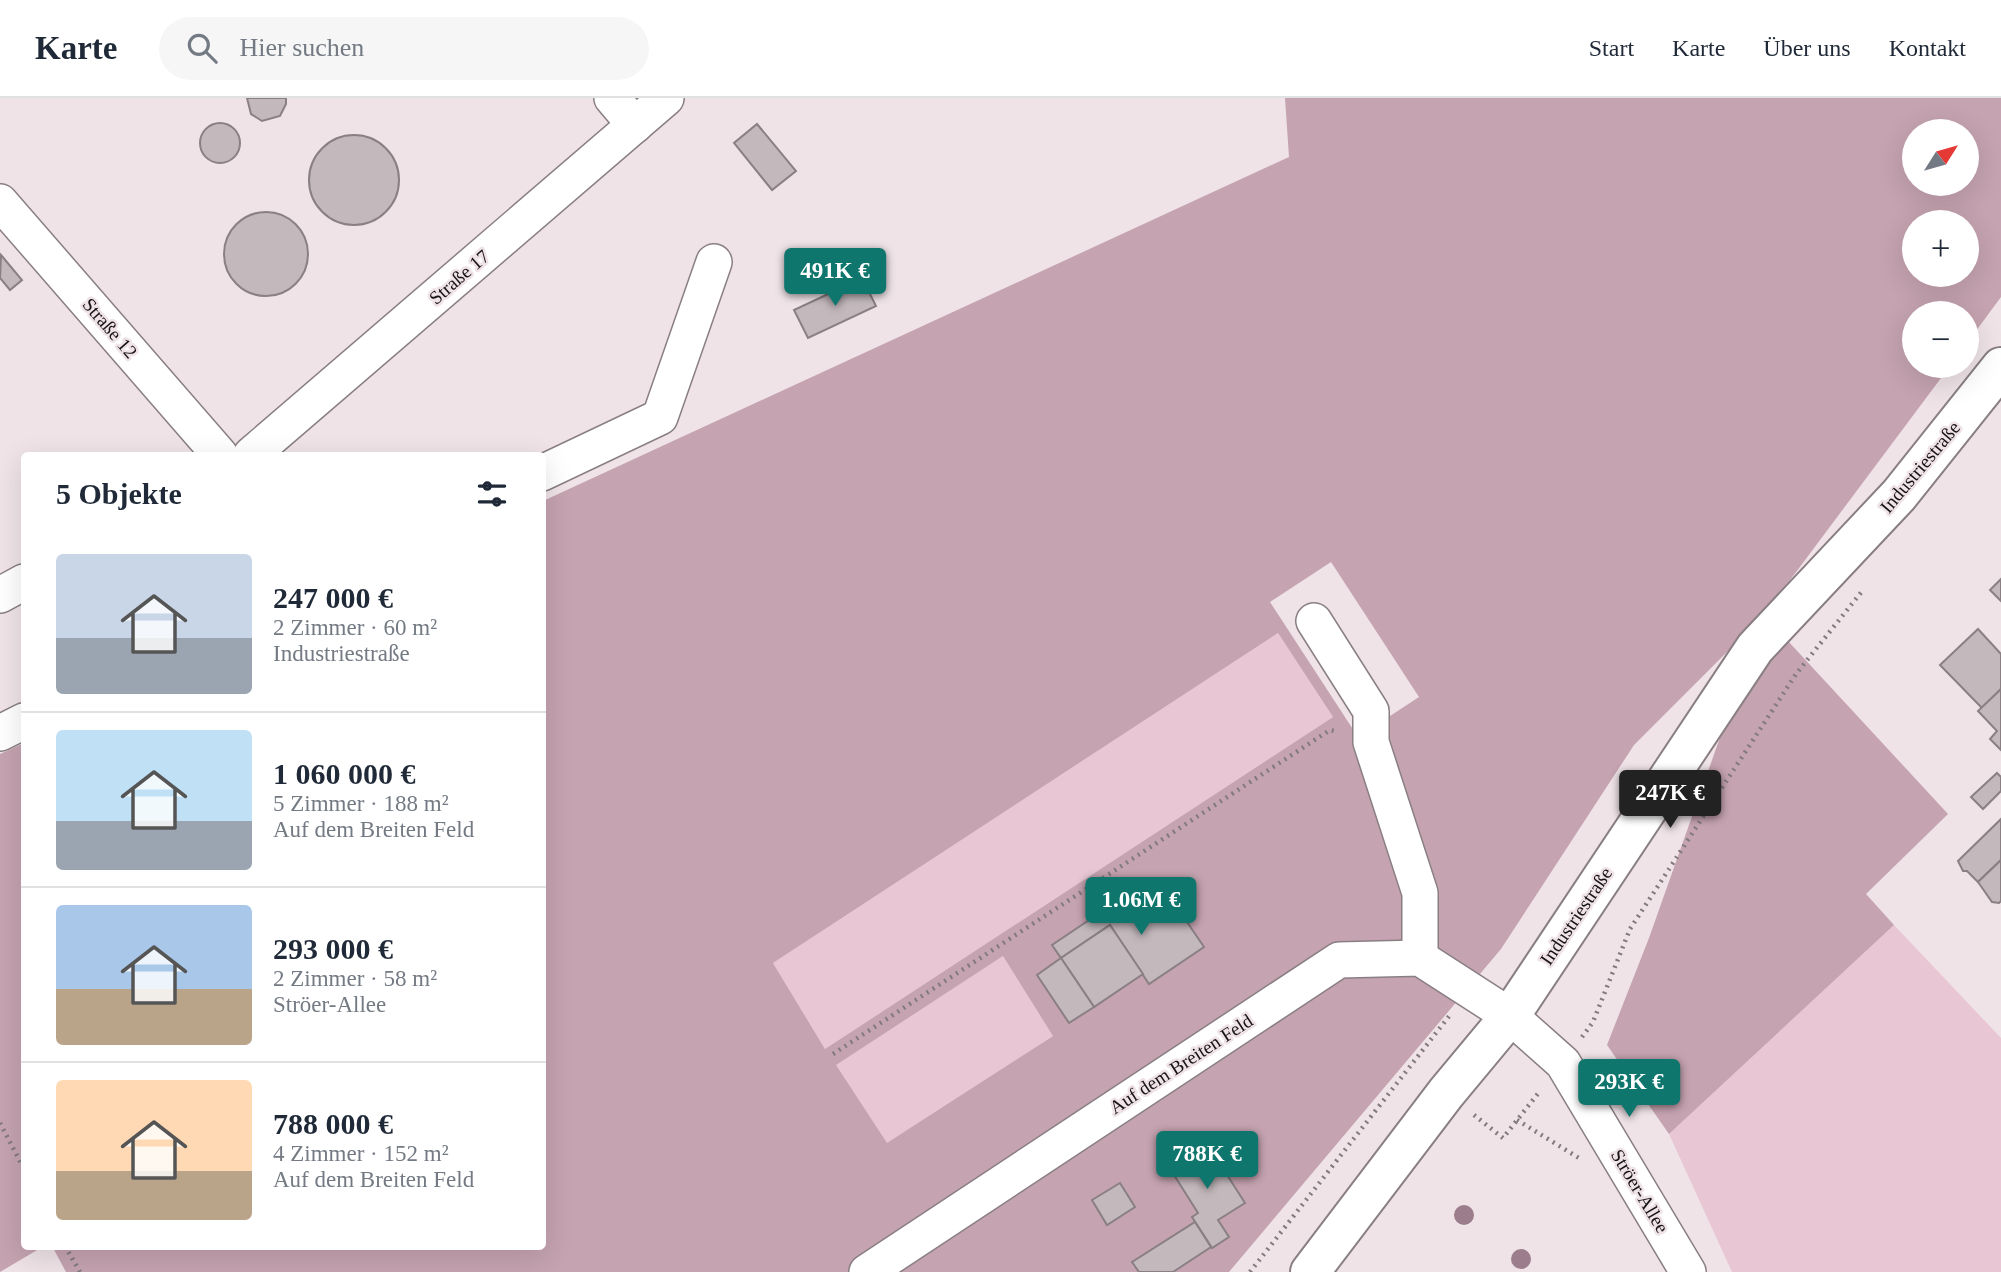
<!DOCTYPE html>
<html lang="de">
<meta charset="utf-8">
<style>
body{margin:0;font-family:"Times New Roman",serif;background:#f6f6f7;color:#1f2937;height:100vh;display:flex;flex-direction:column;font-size:26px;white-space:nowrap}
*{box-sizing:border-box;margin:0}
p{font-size:23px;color:#747a83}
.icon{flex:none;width:38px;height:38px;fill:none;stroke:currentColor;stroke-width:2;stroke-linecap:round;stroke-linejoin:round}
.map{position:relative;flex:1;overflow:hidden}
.side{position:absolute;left:21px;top:354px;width:525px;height:798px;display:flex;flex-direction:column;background:#fff;border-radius:7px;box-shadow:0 7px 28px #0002}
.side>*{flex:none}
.needle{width:46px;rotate:53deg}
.fabs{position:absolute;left:1902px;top:21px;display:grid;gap:14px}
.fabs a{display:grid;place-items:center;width:77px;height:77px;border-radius:50%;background:#fff;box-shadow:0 7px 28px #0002;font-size:35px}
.price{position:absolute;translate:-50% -60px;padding:0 16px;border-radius:7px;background:#0f766e;color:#fff;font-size:23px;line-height:46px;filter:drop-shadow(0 2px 4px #0008)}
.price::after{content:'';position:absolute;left:50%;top:42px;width:21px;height:16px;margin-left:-10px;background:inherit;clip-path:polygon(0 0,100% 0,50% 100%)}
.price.on{background:#222;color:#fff}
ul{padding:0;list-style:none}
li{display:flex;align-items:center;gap:21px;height:175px;padding:0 35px}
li+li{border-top:2px solid #e0e1e3}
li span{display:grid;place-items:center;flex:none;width:196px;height:140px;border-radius:7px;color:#555}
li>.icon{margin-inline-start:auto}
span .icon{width:84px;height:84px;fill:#fffc;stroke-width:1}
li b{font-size:30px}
h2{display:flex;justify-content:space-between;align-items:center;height:84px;padding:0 35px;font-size:30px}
header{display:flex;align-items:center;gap:42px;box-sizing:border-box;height:98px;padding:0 35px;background:#fff;border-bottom:2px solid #e0e1e3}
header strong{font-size:33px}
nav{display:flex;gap:38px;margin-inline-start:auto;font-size:24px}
.search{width:490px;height:63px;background:#f6f6f7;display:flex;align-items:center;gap:18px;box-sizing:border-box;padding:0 24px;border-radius:38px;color:#747a83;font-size:26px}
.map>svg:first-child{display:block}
.green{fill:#e8c6d3}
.forest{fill:#c5a3b0;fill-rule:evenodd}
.building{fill:#c3b8bc;stroke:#8a8084;stroke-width:2}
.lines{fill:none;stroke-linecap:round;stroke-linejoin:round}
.minor-casing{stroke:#897f83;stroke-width:38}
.major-casing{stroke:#897f83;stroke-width:42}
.path{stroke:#827a7d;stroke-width:4.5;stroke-dasharray:2 5;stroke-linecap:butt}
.minor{stroke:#fff;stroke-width:35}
.major{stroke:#fff;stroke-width:38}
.tree{fill:#9b7d8b}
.labels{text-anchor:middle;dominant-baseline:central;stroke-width:5;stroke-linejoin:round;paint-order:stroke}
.street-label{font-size:19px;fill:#171315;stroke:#efe3e7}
</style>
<header>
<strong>Karte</strong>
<div class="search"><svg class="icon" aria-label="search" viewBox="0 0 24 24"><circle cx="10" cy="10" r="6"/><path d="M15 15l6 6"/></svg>Hier suchen</div>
<nav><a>Start</a><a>Karte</a><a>Über uns</a><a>Kontakt</a></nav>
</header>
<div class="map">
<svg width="2001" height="1174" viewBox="0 0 2001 1174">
<rect width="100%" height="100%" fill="#efe3e7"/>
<g class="green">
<path d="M1278 535 1333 619 825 951 773 865Z"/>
<path d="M1894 827 2001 940V1174H1732L1669 1036Z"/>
<path d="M1003 858 1054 937 887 1046 835 967Z"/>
</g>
<g class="forest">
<path d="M1285 0H2001V199L1967 245V215H1914V268H1950L1764 517 1948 716 1866 796 1894 827 1669 1036 1607 947 1649 840 1763 518 1634 647 1501 851 1229 1174H66L52 1148H542L543 403 1289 59ZM1914 33H1967V86H1914ZM1914 124H1967V177H1914ZM1331 464 1419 599 1358 639 1270 504ZM1278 535 1333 619 825 951 773 865ZM1003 858 1053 938 887 1045 836 967Z"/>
<path d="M24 645V1148H44L0 1174V656Z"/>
</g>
<g class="building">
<path d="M247 0H286V6L280 18 262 23 251 16Z"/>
<circle cx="220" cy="45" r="20"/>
<path d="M757 26 796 73 772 92 734 45Z"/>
<circle cx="354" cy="82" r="45"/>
<circle cx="266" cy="156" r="42"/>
<path d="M1 157 22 182 10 192 0 180Z"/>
<path d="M862 180 876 208 808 240 794 212Z"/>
<path d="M2001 481V503L1990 492Z"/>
<path d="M1978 531 2001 556V591L1982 610 1940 567Z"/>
<path d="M2001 591V652L1990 641 1997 633 1978 613Z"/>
<path d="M1997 675 2001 679V693L1983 711 1971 699Z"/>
<path d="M2001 721V762L1978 784 1967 773H1963L1958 763Z"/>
<path d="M2001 762V803L1999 805 1992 804 1978 784Z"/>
<path d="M1128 796 1147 823 1174 805 1204 849 1149 886 1110 827 1061 860 1052 847Z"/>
<path d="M1110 827 1143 876 1094 909 1061 860Z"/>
<path d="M1061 860 1094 909 1069 925 1037 877Z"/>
<path d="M1206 1044 1245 1105 1218 1122 1229 1139 1212 1150 1192 1119 1198 1115 1169 1069Z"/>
<path d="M1120 1085 1135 1109 1107 1127 1092 1102Z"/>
<path d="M1195 1124 1211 1149 1173 1174H1139L1132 1164Z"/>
</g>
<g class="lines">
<defs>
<g id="minor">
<path d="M612 0 635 27"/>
<path d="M0 104 220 357"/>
<path d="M251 357 666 0"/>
<path d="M542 375 660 319 714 164"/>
<path d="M0 497 24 484"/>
<path d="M1314 523 1371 613V644L1420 795V860"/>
<path d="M0 635 24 623"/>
<path d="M867 1174 1339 862 1420 860 1510 918 1563 965 1688 1174"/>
</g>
<path id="major" d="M1310 1174 1446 995 1510 918 1755 550 1899 397 2001 269"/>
</defs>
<use href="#minor" class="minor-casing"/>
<use href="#major" class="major-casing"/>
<g class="path">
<path d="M1582 939 1593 924 1630 831 1796 576 1863 492"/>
<path d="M833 956 1330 632 1338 634"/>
<path d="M1474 1017 1503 1040 1540 993"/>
<path d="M1517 1022 1579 1060"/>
<path d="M0 1025 24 1071"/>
<path d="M65 1148 80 1174"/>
<path d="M1250 1174 1450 917"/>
</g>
<use href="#minor" class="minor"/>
<use href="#major" class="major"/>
</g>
<g class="tree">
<circle cx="1464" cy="1117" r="10"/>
<circle cx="1521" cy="1161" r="10"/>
</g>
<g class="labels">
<g class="street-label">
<text transform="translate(459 179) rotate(-41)">Straße 17</text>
<text transform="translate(110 230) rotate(49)">Straße 12</text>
<text transform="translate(1920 369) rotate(-50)">Industriestraße</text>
<text transform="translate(1576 818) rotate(-56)">Industriestraße</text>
<text transform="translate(1181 966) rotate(-33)">Auf dem Breiten Feld</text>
<text transform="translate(1640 1093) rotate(59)">Ströer-Allee</text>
</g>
</g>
</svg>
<div class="fabs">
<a><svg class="needle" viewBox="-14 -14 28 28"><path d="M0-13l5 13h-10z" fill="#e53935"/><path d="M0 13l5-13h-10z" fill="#747a83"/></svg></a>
<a>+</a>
<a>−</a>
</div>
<b class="price" style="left:835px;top:210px">491K €</b>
<b class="price on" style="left:1670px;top:732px">247K €</b>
<b class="price" style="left:1141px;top:839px">1.06M €</b>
<b class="price" style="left:1629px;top:1021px">293K €</b>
<b class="price" style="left:1207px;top:1093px">788K €</b>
<section class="side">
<h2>5 Objekte<svg class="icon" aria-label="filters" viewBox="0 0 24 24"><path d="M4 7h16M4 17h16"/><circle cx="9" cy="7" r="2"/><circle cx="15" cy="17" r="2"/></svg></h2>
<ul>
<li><span style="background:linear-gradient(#c9d6e8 60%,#9aa5b1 0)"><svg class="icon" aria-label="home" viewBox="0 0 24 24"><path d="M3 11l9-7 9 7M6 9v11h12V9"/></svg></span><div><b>247 000 €</b><p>2 Zimmer · 60 m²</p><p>Industriestraße</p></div></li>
<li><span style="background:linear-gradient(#bfe0f5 65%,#9aa5b1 0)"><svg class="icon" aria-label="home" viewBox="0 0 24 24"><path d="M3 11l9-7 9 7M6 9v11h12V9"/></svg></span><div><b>1 060 000 €</b><p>5 Zimmer · 188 m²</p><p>Auf dem Breiten Feld</p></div></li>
<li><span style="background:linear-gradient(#a9c7e8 60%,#b9a48a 0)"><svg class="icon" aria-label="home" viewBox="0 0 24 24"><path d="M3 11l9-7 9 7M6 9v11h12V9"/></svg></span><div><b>293 000 €</b><p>2 Zimmer · 58 m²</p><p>Ströer-Allee</p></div></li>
<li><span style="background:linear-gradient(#ffd9b3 65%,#b9a48a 0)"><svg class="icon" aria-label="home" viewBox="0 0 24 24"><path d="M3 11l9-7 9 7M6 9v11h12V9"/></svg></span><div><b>788 000 €</b><p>4 Zimmer · 152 m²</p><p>Auf dem Breiten Feld</p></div></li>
</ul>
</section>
</div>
